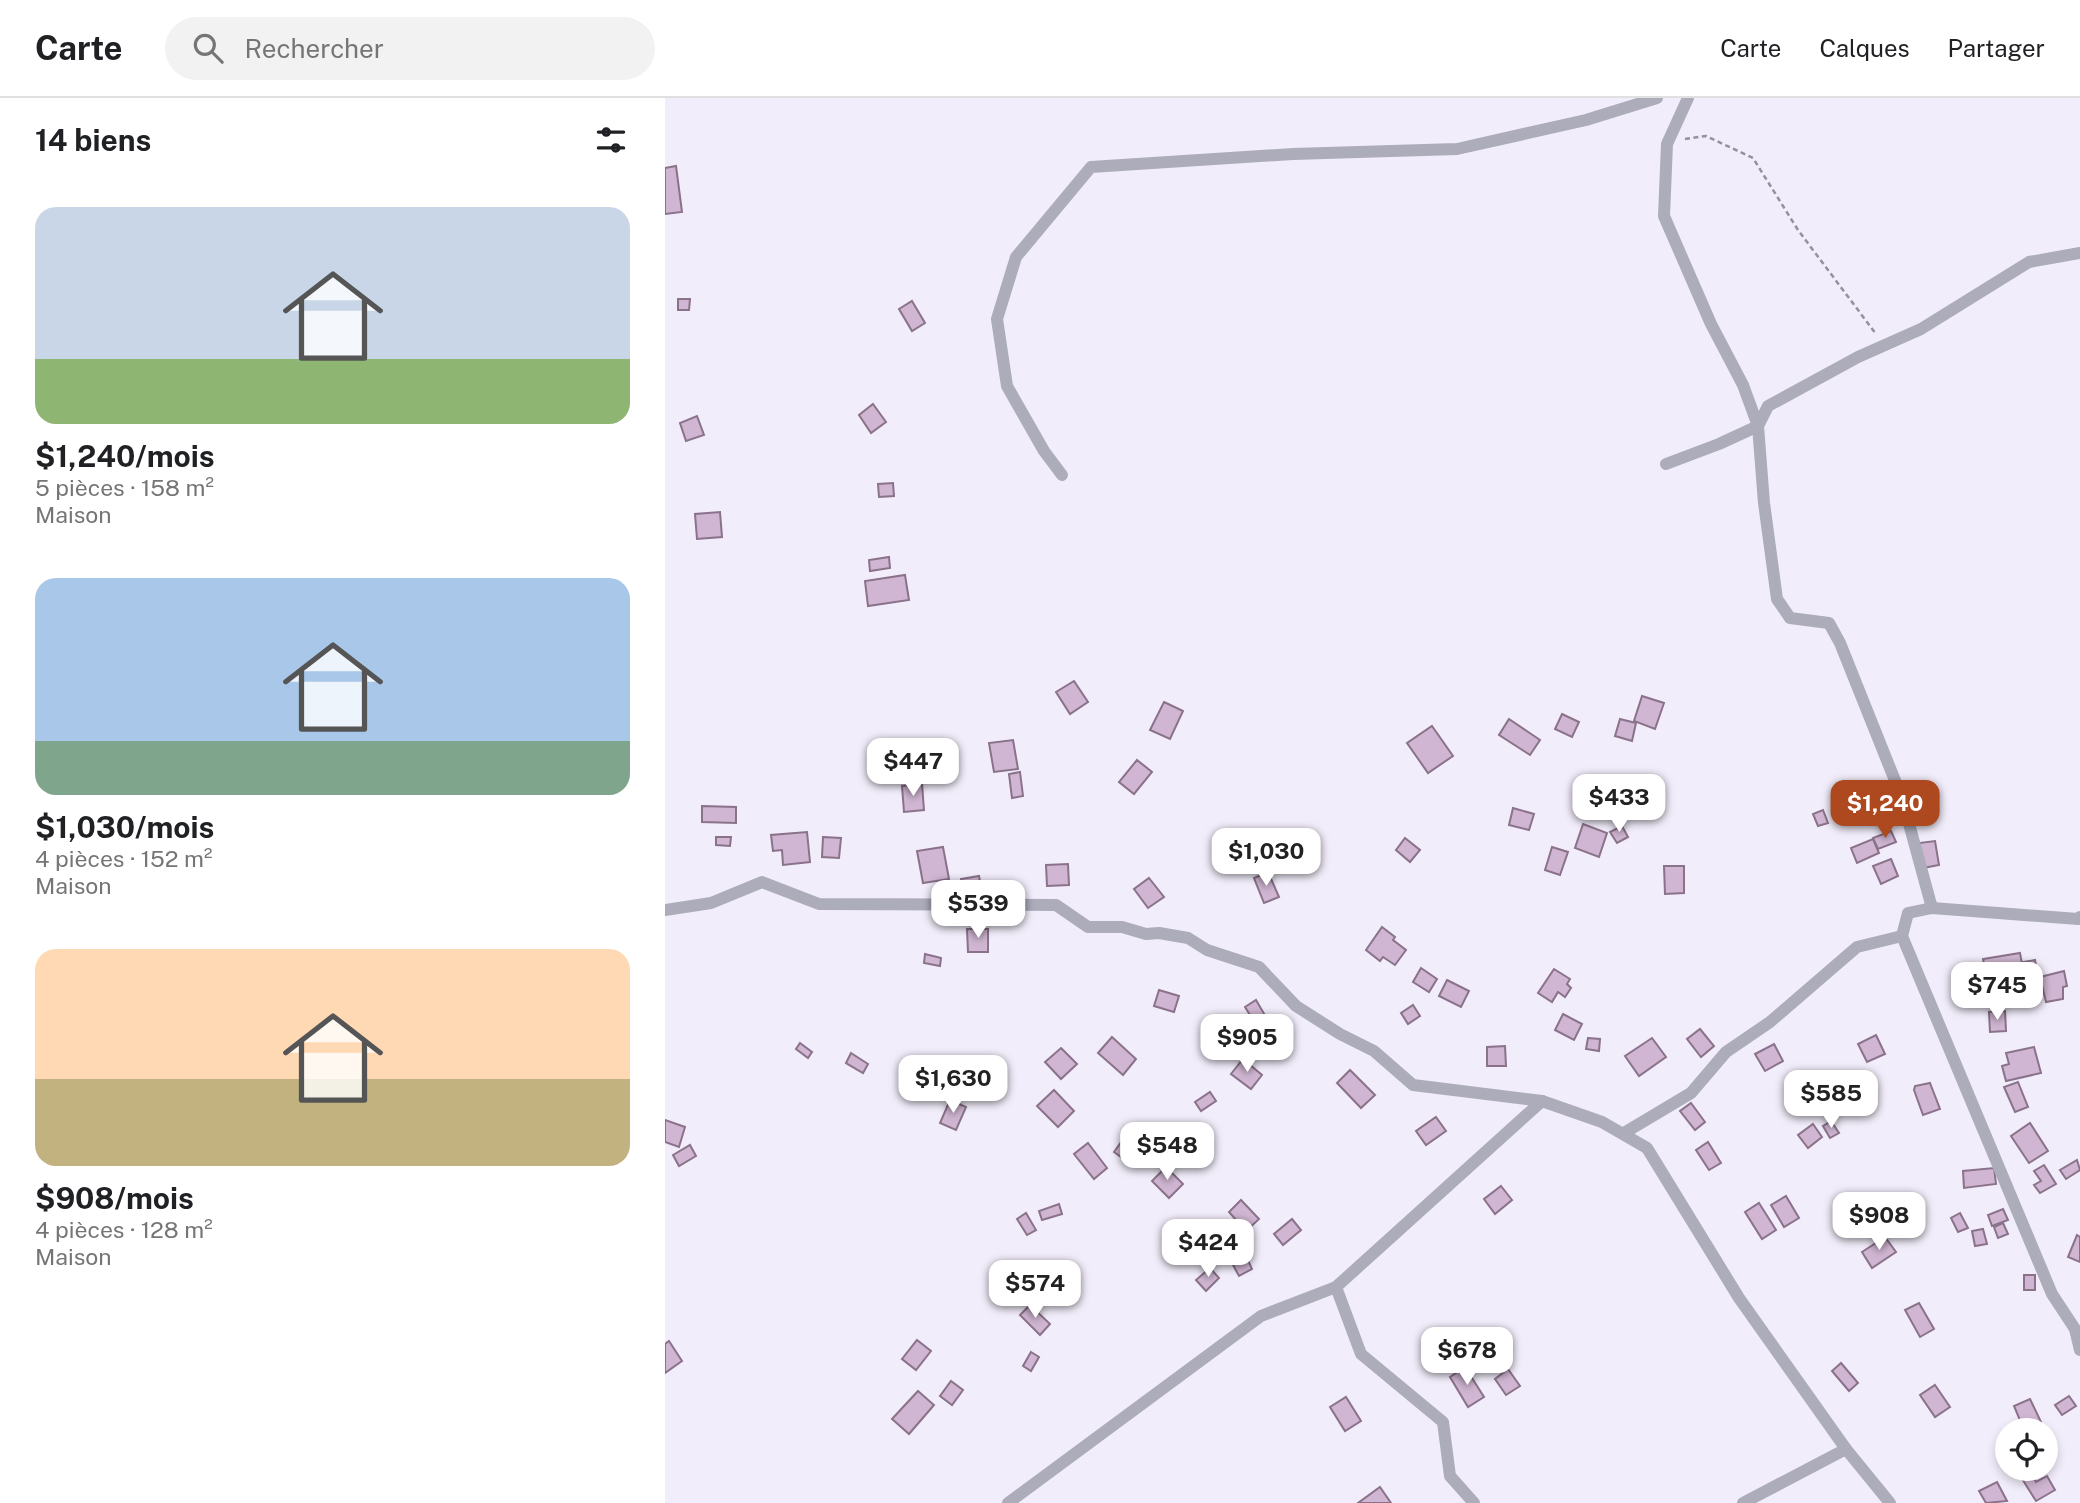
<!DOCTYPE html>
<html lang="fr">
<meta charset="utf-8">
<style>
body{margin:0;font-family:"Public Sans",sans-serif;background:#f2f2f2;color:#202124;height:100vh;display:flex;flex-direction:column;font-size:26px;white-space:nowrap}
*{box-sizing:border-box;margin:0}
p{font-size:23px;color:#757577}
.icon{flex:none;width:38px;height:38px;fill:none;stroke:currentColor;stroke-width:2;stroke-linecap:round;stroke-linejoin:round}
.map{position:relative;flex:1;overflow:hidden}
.panel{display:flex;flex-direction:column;background:#fff;width:665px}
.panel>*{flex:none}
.buttons{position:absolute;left:1330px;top:1320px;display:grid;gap:14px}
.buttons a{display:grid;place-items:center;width:63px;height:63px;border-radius:50%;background:#fff;box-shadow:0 4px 10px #0003;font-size:35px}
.price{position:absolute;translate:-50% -60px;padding:0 16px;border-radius:14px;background:#fff;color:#222;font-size:23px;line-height:46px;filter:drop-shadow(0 2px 4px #0008)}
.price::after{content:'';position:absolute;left:50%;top:42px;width:21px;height:16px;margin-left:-10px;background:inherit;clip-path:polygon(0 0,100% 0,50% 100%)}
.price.active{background:#ae481e;color:#fff}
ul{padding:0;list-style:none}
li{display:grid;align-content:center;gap:14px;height:371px;padding:0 35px}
li span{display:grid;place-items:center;height:217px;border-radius:21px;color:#555}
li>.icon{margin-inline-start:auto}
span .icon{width:126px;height:126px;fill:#fffc;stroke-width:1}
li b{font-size:30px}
h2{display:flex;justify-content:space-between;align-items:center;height:84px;padding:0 35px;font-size:30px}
header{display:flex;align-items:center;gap:42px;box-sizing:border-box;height:98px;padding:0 35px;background:#fff;border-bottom:2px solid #e0e0e0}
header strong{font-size:33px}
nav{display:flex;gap:38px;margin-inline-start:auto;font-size:24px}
.search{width:490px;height:63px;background:#f2f2f2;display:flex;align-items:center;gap:18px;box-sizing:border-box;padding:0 24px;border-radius:38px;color:#757577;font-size:26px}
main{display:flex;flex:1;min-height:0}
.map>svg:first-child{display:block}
.building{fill:#d0b6d2;stroke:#8a728b;stroke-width:2}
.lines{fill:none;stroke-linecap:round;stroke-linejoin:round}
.path{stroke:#95909d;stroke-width:2.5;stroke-dasharray:5 3.5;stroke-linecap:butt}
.minor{stroke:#acacbb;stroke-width:12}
</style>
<header>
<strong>Carte</strong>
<div class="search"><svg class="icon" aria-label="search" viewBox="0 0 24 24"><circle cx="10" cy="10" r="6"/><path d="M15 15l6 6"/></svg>Rechercher</div>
<nav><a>Carte</a><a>Calques</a><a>Partager</a></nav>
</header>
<main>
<section class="panel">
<h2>14 biens<svg class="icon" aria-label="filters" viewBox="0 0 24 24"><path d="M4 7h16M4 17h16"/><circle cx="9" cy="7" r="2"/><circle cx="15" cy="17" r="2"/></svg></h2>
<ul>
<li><span style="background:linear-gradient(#c9d6e8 70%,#8fb573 0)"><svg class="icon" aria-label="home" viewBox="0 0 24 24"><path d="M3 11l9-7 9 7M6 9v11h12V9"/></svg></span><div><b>$1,240/mois</b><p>5 pièces · 158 m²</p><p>Maison</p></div></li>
<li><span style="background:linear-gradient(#a9c7e8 75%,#7fa58c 0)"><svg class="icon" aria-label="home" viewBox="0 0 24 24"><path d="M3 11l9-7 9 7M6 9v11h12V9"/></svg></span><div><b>$1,030/mois</b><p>4 pièces · 152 m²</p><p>Maison</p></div></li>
<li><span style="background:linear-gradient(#ffd9b3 60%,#c2b280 0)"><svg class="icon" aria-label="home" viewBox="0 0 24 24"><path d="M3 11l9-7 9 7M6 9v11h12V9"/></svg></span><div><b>$908/mois</b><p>4 pièces · 128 m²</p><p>Maison</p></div></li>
</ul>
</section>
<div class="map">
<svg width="1415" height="1405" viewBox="0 0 1415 1405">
<rect width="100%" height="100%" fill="#f2edfa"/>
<g class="building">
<path d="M11 68 17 114 0 116V70Z"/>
<path d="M13 201H25L24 212H13Z"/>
<path d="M247 203 260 225 247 233 234 211Z"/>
<path d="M208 306 221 324 206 335 194 317Z"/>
<path d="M32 318 39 337 21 343 15 325Z"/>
<path d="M228 385 229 398 214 399 213 386Z"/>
<path d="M55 414 57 439 32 441 30 416Z"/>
<path d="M224 459 225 470 205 473 204 462Z"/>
<path d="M240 477 244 502 203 508 200 483Z"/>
<path d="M409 583 423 604 405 616 391 594Z"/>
<path d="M977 598 999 605 990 631 969 623Z"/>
<path d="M499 604 518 613 505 641 485 632Z"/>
<path d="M897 616 914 624 907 639 890 631Z"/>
<path d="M844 621 875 642 865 657 834 637Z"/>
<path d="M955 621 971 625 967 643 950 638Z"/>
<path d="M767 628 788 658 763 675 742 645Z"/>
<path d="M348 642 353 671 329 674 324 645Z"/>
<path d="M472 662 487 674 469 696 454 684Z"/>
<path d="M355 674 358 698 347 700 344 676Z"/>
<path d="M257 686 259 712 239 714 237 688Z"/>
<path d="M37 708 71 709V725L37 724Z"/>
<path d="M848 710 869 716 864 732 844 727Z"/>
<path d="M1158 712 1163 725 1153 728 1148 716Z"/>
<path d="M918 726 942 735 934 759 910 750Z"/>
<path d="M957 728 963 739 952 745 945 734Z"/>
<path d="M1226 733 1231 744 1213 751 1208 740Z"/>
<path d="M142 734 145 764 118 767 117 752 108 753 106 737Z"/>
<path d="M615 737 635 750 625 767 604 754Z"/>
<path d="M51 739H66L65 748 51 747Z"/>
<path d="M158 739 176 740 174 760 157 759Z"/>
<path d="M740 740 755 752 745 764 731 752Z"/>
<path d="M1208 741 1214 755 1192 765 1186 750Z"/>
<path d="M1270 743 1274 767 1258 770 1254 745Z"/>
<path d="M278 749 284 781 258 785 252 753Z"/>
<path d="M887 749 903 754 895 777 880 772Z"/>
<path d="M1226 761 1233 778 1216 786 1208 768Z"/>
<path d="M403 766 404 787 382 788 381 767Z"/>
<path d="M999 768H1019V795L1000 796Z"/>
<path d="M603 774 614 799 599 805 589 780Z"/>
<path d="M314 778 317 795 300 799 296 781Z"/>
<path d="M484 780 499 799 483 810 469 791Z"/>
<path d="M717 829 730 839 728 842 741 852 730 867 718 859 715 863 701 852Z"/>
<path d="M302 831H323V854H303Z"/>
<path d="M1355 855 1361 887 1336 890 1332 874 1321 876 1318 861Z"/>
<path d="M260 856 276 860 275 868 259 865Z"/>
<path d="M1370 862 1375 890 1363 892 1358 864Z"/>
<path d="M756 870 772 881 764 894 748 884Z"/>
<path d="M889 871 905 881 902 886 906 890 900 899 893 894 887 904 873 895Z"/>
<path d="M1399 873 1402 888 1398 889V901L1381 904 1375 879Z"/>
<path d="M782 882 804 893 796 909 774 898Z"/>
<path d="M494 892 514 898 509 914 489 908Z"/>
<path d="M591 902 601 919 590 925 580 909Z"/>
<path d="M748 907 755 918 743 926 736 915Z"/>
<path d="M1340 913 1341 933 1325 934 1324 914Z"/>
<path d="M898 916 917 926 909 942 890 932Z"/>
<path d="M1035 931 1049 948 1036 959 1022 941Z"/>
<path d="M1211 937 1220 956 1202 964 1193 946Z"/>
<path d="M447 939 471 961 458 977 433 955Z"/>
<path d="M923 940 935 941 934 953 921 951Z"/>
<path d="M987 940 1001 959 974 978 960 958Z"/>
<path d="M135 945 147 954 143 960 131 951Z"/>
<path d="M1109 946 1118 963 1100 973 1090 956Z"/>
<path d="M840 948 841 968H822V949Z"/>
<path d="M1369 949 1376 975 1341 983 1337 968 1344 966 1341 955Z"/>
<path d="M396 950 412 966 396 981 380 964Z"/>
<path d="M186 955 203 966 198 975 181 965Z"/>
<path d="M578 961 597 977 586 991 566 976Z"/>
<path d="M685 972 710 997 696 1010 672 985Z"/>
<path d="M1353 984 1363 1009 1350 1014 1339 989Z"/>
<path d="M1265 985 1275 1011 1258 1017 1249 992 1250 988Z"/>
<path d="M389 992 409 1013 393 1029 372 1008Z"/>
<path d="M545 994 551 1003 536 1013 530 1004Z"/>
<path d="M285 1002 301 1009 291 1032 275 1025Z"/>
<path d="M1026 1005 1040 1024 1030 1032 1015 1013Z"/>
<path d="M771 1019 781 1033 761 1047 751 1033Z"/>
<path d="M0 1022 20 1029 14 1049 0 1044Z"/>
<path d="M1166 1023 1174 1035 1165 1040 1158 1028Z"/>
<path d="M1365 1025 1383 1053 1364 1065 1346 1038Z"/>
<path d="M1148 1026 1157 1039 1143 1050 1133 1037Z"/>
<path d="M457 1043 474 1055 466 1066 449 1054Z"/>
<path d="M1043 1044 1056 1065 1044 1072 1031 1052Z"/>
<path d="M423 1045 442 1070 429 1081 409 1056Z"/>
<path d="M25 1047 31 1058 14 1068 8 1057Z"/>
<path d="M1412 1062 1415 1072 1401 1081 1395 1072Z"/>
<path d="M1379 1067 1391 1086 1375 1095 1369 1087 1376 1083 1369 1073Z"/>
<path d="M501 1069 518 1086 504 1100 487 1083Z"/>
<path d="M1329 1070 1331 1086 1299 1090 1298 1073Z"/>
<path d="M836 1088 847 1102 830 1116 819 1101Z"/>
<path d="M1121 1098 1134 1120 1119 1129 1106 1107Z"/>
<path d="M576 1102 594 1121 581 1133 564 1114Z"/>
<path d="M1094 1105 1111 1132 1097 1141 1080 1114Z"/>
<path d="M394 1106 397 1116 377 1122 374 1113Z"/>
<path d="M1338 1111 1343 1122 1327 1128 1323 1117Z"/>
<path d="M361 1115 371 1132 362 1137 352 1121Z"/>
<path d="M1295 1115 1303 1130 1293 1134 1286 1120Z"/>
<path d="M627 1121 636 1132 618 1147 609 1136Z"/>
<path d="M1338 1125 1343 1136 1333 1140 1329 1129Z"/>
<path d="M1318 1131 1322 1146 1310 1148 1307 1133Z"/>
<path d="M520 1136 539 1154 530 1164 511 1145Z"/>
<path d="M1412 1137 1415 1139V1164L1403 1159Z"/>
<path d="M1220 1139 1231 1154 1207 1170 1197 1154Z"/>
<path d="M582 1160 587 1171 574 1178 568 1167Z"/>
<path d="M545 1170 554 1180 541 1193 531 1182Z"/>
<rect x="1359" y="1177" width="11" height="15"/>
<path d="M1254 1205 1269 1231 1255 1239 1240 1212Z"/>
<path d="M365 1207 385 1226 375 1237 355 1217Z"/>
<path d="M252 1242 266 1253 251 1272 237 1261Z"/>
<path d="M4 1243 17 1263 0 1275V1246Z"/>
<path d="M366 1254 374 1259 366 1273 358 1268Z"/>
<path d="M1176 1265 1193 1285 1184 1293 1167 1273Z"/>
<path d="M800 1269 819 1299 803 1309 785 1279Z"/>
<path d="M843 1271 855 1288 841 1297 830 1281Z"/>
<path d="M286 1283 298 1292 287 1307 275 1298Z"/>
<path d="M1270 1287 1285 1309 1270 1319 1255 1297Z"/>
<path d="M253 1293 269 1307 244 1336 227 1321Z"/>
<path d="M1404 1298 1411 1308 1397 1317 1390 1307Z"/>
<path d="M681 1299 696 1323 680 1333 665 1309Z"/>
<path d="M1365 1301 1376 1324 1359 1332 1349 1308Z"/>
<path d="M1365 1373 1371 1384 1382 1378 1390 1392 1371 1403 1356 1379Z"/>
<path d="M1332 1384 1342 1403 1321 1405 1314 1393Z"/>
<path d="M715 1389 726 1405H693Z"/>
</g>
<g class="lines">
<path class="path" d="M1020 41 1041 38 1088 60 1133 132 1211 236"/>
<g class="minor">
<path d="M1023 0 1002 46 999 118 1046 226 1078 287 1093 328 1099 405 1112 501 1125 520 1164 525 1175 545 1237 700 1267 810"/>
<path d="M1001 366 1054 346 1093 328 1103 308 1193 259 1256 231 1364 164 1415 155"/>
<path d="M397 377 379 353 342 288 332 221 351 159 426 69 628 56 792 51 921 22 992 0"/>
<path d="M0 812 46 805 97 784 154 806 391 807 423 829H457L481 836 494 835 523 840 542 852 594 869 631 908 675 936 709 953 748 987 877 1003 937 1024 982 1050 1074 1200 1181 1351 1225 1405"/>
<path d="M1237 838 1387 1196 1410 1231 1415 1252"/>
<path d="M959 1035 1026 995 1061 954 1105 924 1192 849 1237 838 1243 815 1267 810 1413 821 1415 819"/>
<path d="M671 1189 696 1256 778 1324 785 1378 809 1405"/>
<path d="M343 1405 596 1218 671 1189 877 1003"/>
<path d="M1078 1405 1181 1351"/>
</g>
</g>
</svg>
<div class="buttons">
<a><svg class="icon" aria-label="locate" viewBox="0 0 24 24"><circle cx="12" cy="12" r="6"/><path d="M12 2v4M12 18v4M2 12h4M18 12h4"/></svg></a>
</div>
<b class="price" style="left:248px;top:700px">$447</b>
<b class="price" style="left:954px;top:736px">$433</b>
<b class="price active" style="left:1220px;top:742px">$1,240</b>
<b class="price" style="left:601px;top:790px">$1,030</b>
<b class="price" style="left:313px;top:842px">$539</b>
<b class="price" style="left:1332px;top:924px">$745</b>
<b class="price" style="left:582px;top:976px">$905</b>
<b class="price" style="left:288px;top:1017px">$1,630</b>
<b class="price" style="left:1166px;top:1032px">$585</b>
<b class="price" style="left:502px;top:1084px">$548</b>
<b class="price" style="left:1214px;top:1154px">$908</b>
<b class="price" style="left:543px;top:1181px">$424</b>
<b class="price" style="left:370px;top:1222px">$574</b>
<b class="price" style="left:802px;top:1289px">$678</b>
</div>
</main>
